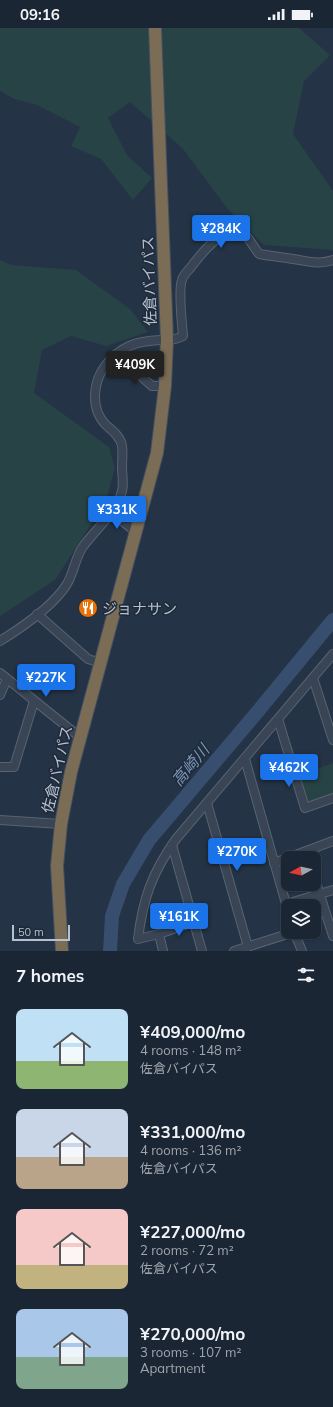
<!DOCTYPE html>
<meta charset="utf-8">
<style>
body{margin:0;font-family:Mulish,"Noto Sans JP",sans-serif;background:#283240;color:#f1f3f6;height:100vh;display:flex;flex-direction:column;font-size:15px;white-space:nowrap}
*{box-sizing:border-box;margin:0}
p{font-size:13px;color:#a0a5ac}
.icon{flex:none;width:22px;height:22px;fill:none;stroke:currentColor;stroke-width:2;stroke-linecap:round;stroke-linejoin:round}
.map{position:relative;height:923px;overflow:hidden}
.side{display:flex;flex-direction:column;background:#1b2634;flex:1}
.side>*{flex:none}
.needle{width:26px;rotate:262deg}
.controls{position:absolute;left:281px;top:823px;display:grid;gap:8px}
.controls a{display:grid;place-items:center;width:40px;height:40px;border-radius:8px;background:#1b2634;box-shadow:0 1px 3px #0004,0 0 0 1px #39434f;font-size:20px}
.scale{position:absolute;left:12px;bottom:10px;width:58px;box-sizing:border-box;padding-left:4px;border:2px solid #b7c0ce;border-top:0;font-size:11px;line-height:14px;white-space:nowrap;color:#b7c0ce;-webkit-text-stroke:3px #1e2a3a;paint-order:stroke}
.price{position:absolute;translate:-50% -34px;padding:0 9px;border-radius:4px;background:#1a73e8;color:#fff;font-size:13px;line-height:26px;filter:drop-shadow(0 1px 2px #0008)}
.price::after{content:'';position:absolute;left:50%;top:24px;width:12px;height:9px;margin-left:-6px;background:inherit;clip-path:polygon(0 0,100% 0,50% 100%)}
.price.active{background:#222;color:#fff}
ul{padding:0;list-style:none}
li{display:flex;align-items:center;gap:12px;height:100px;padding:0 16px}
li span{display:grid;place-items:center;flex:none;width:112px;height:80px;border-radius:8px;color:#555}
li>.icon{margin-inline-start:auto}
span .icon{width:48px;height:48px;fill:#fffc;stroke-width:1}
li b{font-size:17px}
h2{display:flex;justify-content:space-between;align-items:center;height:48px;padding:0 16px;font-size:17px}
.status{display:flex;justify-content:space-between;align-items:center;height:28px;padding:0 20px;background:#1b2634;direction:ltr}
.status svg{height:11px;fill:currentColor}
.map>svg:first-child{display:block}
.green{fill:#274346}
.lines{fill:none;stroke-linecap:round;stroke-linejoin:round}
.river{stroke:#374e6e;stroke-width:14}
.minor-casing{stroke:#586372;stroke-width:10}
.highway-casing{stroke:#44505f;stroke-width:14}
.minor{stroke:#394554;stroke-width:8}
.highway{stroke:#7b6c56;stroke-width:12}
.labels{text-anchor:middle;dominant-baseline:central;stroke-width:3;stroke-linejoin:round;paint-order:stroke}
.street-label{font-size:15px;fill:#b7c0ce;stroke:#1e2a3a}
.poi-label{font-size:15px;fill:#b7c0ce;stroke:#1e2a3a;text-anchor:start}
.water-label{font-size:16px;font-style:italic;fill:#7c96b8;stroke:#1e2a3a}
</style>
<div class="status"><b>09:16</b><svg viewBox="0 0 49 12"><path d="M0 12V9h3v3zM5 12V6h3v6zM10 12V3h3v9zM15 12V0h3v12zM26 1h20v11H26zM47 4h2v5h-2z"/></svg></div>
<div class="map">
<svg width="333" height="923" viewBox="0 0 333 923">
<rect width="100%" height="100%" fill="#243345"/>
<g class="green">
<path d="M0 0H299L330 27 304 53 293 106 333 163V222L264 217 227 180 183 121 130 74 108 90 127 127 152 150 133 172 101 131 71 118 80 99 37 77 14 71 0 63Z"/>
<path d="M0 232 12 237 76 242 130 281 148 304 106 318 71 308 42 322 34 365 109 419 115 440 106 473 55 552 0 588Z"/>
<path d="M333 735V767L310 775 306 772 299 747Z"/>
</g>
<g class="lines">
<path class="river" d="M110 923 112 888 123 856 149 812 259 682 333 592"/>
<defs>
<g id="minor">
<path d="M116 326 152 358H165"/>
<path d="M111 484 136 504"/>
<path d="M37 586 88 631 101 635"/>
<path d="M0 613C21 600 54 577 67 556 74 544 75 531 82 520 93 504 118 483 122 463 124 456 122 446 122 439 122 432 123 424 122 418 121 409 112 402 106 397 90 381 93 354 105 338 120 318 137 313 160 312 169 312 176 312 183 308 182 295 178 262 182 252 183 247 188 243 191 239 204 222 219 204 241 200L259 226C270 228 282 229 293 231 307 233 319 237 333 232"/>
<path d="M0 645 81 710"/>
<path d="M313 650 333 712"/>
<path d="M0 667 7 651"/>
<path d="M278 691 305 780 333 770"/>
<path d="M245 731 288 883"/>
<path d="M0 739H14L34 673"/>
<path d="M207 775 248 919"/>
<path d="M0 792 61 796"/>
<path d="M172 817 202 923"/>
<path d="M274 835 333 813"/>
<path d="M314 848 333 908"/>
<path d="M286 876 333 862"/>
<path d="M294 904 302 923"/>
<path d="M159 906 193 894"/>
<path d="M163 923 159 906 138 911C143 870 152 845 176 811L333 626"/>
<path d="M234 923 294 904"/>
</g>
<path id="highway" d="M62 923 57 838 61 796 71 744 157 425 165 358 167 312 155 0"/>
</defs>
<use href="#minor" class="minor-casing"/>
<use href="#highway" class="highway-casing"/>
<use href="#minor" class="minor"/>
<use href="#highway" class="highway"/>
</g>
<defs>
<symbol id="restaurant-disc" viewBox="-11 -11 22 22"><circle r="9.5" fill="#e8710a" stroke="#1e2a3a"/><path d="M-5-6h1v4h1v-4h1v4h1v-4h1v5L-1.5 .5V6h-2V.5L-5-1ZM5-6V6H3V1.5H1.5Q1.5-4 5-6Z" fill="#fff"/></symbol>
</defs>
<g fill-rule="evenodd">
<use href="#restaurant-disc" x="77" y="569" width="22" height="22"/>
</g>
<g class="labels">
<g class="street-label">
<text transform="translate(149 253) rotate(-92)">佐倉バイパス</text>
<text transform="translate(57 741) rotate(-77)">佐倉バイパス</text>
</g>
<g class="poi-label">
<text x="102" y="580">ジョナサン</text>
</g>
<g class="water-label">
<text transform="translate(190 737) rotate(-50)">高崎川</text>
</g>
</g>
</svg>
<div class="controls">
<a><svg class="needle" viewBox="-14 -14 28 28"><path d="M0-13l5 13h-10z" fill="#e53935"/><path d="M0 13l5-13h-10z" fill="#a0a5ac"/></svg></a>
<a><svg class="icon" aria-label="layers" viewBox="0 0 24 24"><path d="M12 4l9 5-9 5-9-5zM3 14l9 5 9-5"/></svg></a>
</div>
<div class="scale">50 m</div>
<b class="price" style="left:221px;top:221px">¥284K</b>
<b class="price active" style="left:135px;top:357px">¥409K</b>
<b class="price" style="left:117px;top:502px">¥331K</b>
<b class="price" style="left:46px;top:670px">¥227K</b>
<b class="price" style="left:289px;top:760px">¥462K</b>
<b class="price" style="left:237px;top:844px">¥270K</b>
<b class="price" style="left:179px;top:909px">¥161K</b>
</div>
<section class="side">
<h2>7 homes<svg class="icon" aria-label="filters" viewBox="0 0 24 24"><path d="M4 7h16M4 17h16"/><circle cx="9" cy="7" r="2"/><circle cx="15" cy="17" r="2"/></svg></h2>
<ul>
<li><span style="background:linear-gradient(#bfe0f5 65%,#8fb573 0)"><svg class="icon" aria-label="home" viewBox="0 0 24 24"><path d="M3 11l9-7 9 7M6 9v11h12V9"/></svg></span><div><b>¥409,000/mo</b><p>4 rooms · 148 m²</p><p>佐倉バイパス</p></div></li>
<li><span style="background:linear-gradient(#c9d6e8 60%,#b9a48a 0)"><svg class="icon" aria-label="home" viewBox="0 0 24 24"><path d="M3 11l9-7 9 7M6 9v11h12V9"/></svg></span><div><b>¥331,000/mo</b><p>4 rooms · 136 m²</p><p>佐倉バイパス</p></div></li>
<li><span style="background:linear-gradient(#f6c9c9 70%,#c2b280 0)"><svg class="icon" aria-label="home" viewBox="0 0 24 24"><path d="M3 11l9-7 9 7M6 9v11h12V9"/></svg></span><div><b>¥227,000/mo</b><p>2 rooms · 72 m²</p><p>佐倉バイパス</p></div></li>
<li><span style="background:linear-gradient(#a9c7e8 60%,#7fa58c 0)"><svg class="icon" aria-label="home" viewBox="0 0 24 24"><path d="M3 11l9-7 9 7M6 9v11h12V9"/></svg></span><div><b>¥270,000/mo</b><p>3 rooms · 107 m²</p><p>Apartment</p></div></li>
</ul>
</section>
